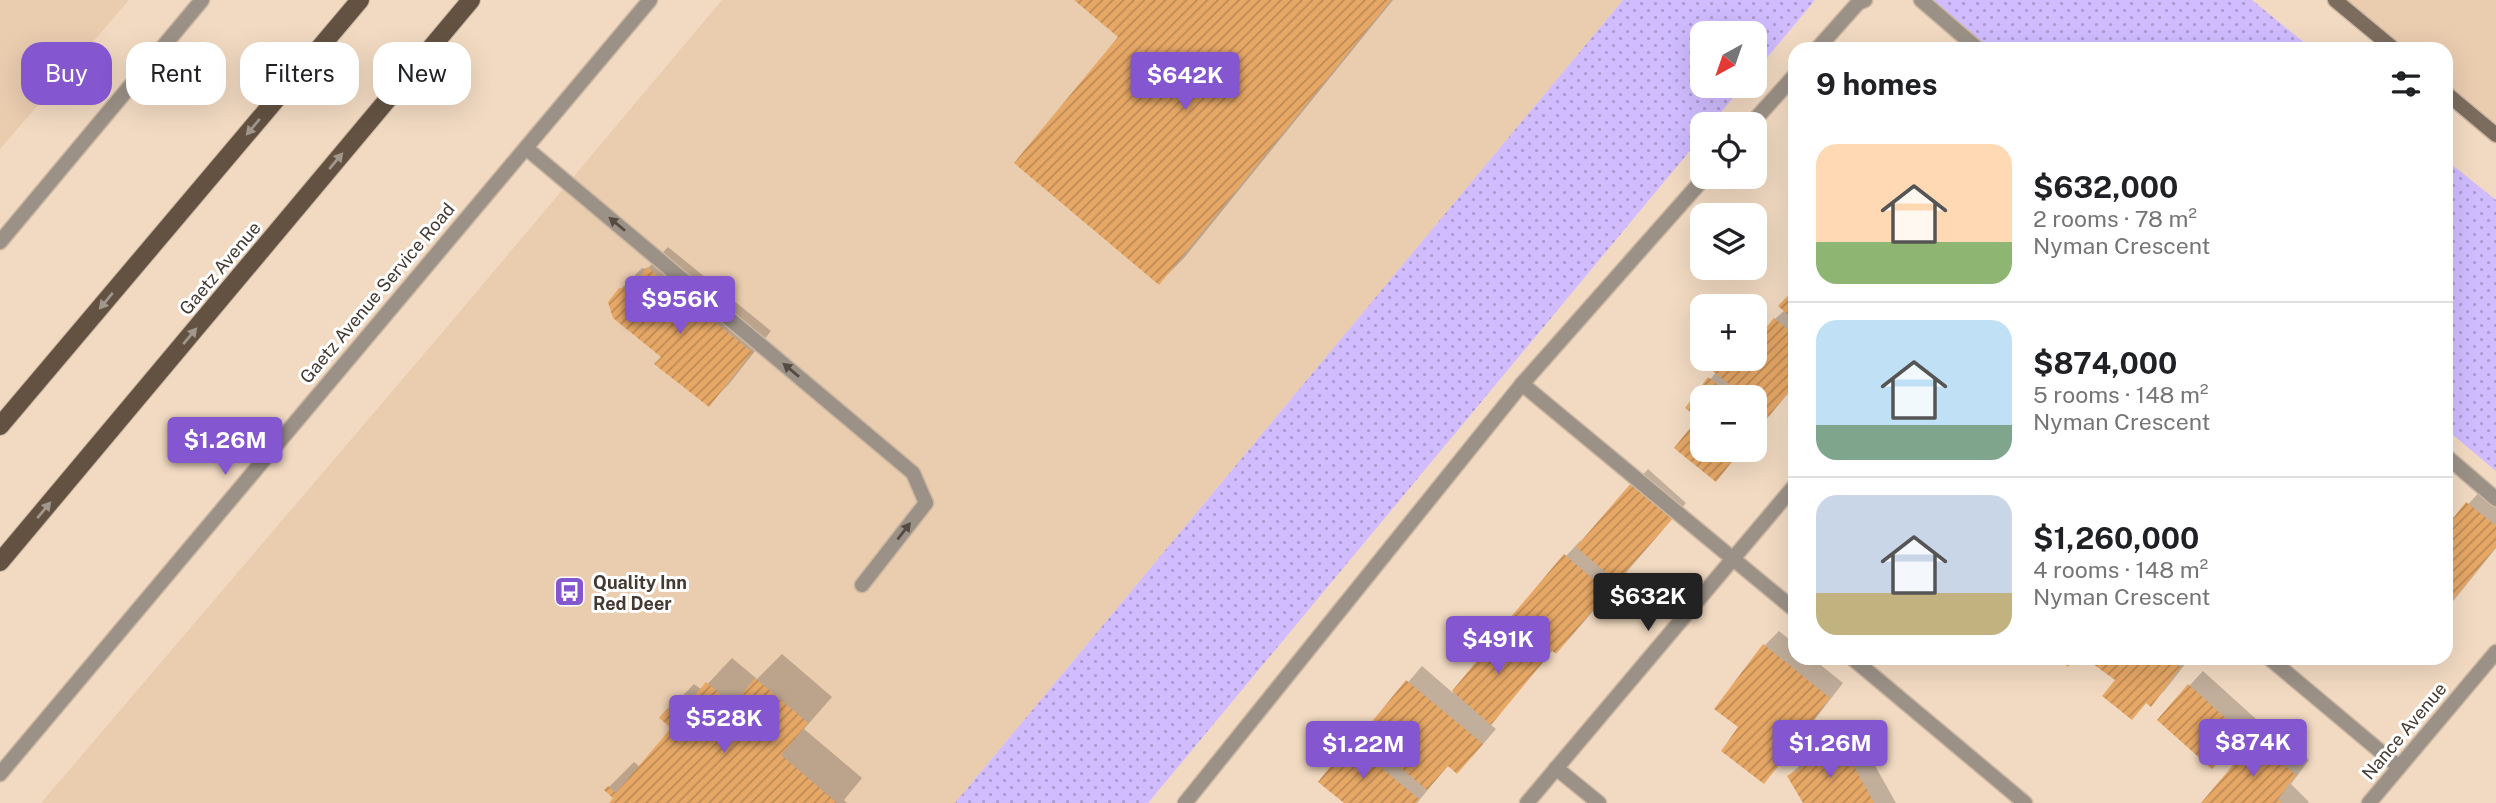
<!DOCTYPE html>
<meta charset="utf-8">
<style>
body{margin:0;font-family:"Public Sans",sans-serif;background:#f6f6f6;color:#202124;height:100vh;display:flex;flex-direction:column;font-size:26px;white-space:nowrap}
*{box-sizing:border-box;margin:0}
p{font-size:23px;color:#757577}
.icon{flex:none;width:38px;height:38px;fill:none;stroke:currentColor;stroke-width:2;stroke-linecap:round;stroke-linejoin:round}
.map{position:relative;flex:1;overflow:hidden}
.details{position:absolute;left:1788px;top:42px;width:665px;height:623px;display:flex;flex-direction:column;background:#fff;border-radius:21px;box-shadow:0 7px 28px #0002}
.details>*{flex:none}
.banner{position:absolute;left:21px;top:42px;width:665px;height:63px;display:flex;gap:14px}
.needle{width:46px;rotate:220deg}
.controls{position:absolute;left:1690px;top:21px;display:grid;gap:14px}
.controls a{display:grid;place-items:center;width:77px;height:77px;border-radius:14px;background:#fff;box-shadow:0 7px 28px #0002;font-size:35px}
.price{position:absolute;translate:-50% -60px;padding:0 16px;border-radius:7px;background:#8456cf;color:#fff;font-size:23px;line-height:46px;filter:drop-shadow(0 2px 4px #0008)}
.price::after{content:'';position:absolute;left:50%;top:42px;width:21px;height:16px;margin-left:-10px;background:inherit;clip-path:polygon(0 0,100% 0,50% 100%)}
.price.selected{background:#222;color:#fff}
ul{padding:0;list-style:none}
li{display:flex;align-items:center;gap:21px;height:175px;padding:0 28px}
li+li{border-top:2px solid #e0e0e0}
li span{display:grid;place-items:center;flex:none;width:196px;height:140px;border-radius:21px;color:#555}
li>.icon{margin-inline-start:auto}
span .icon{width:84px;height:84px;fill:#fffc;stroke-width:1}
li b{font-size:30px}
h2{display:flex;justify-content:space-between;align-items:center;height:84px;padding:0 28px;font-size:30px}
.pill{padding:0 24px;border-radius:21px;background:#fff;box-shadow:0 7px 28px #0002;font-size:24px;line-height:63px}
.pill.selected{background:#8456cf;color:#fff}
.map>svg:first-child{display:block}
.built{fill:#eaccaf}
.grass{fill:url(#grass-dots)}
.shadow{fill:#0003}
.building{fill:url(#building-hatch)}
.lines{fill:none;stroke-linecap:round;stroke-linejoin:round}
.lane-casing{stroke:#ccb7a2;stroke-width:17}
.street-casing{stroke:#ccb7a2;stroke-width:17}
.secondary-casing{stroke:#ccb7a2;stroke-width:17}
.primary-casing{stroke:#ccb7a2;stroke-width:20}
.lane{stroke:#9b9187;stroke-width:14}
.street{stroke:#9b9187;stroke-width:14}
.secondary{stroke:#7b6c5e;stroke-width:14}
.primary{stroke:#635241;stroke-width:18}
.oneway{fill:#a1978d}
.oneway2{fill:#554b42}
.labels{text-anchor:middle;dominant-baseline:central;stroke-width:6;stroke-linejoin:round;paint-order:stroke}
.street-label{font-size:18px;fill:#443a31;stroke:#fff}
.poi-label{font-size:18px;font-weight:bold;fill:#443a31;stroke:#fff;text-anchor:start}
</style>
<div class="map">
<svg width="2496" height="803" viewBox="0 0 2496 803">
<defs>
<pattern id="grass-dots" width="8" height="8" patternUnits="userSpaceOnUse" patternTransform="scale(1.75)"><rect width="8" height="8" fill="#d0bcff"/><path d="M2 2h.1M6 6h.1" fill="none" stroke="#aa9acf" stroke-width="1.8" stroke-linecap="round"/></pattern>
<pattern id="building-hatch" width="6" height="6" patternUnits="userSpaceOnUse" patternTransform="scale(1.75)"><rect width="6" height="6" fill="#e7a866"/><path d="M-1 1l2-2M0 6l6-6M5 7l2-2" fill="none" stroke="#bd8a55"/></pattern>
</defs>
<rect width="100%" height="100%" fill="#f2dac2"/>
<g class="built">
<path d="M0 0H129L0 149Z"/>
<path d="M722 0H1623L955 803H41L447 327Z"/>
<path d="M2335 0H2496V135L2447 93 2446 49H2394Z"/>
</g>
<g class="grass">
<path d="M1623 0H1815L1755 72V33H1703V86H1743L1711 124H1703V135L1148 803H955Z"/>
<path d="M1932 0H2252L2312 49H1991Z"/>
<path d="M2446 160 2496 200V471L2447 430Z"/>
</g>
<g class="shadow">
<path d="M1076 0H1393L1184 258 1159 283 1121 36Z"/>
<path d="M668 247 771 331 729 384 709 404 663 357 621 289 642 268 647 269Z"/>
<path d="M1796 290V384L1755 433V397H1703V450H1742L1716 480 1676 448 1700 418 1687 408 1717 371 1713 368 1720 359H1755L1775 319 1785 310Z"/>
<path d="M1648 469 1686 503 1570 638 1556 652 1553 650 1490 724 1496 729 1472 757 1449 764 1417 803H1346L1320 782 1352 743 1367 730 1422 666 1453 693 1566 556 1580 541 1582 543Z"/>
<path d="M2482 489 2496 500V548L2446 610V529Z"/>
<path d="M1779 631 1796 645V658H1812L1843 683 1778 767 1764 782 1740 727 1764 646Z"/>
<path d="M782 654 832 697 804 729 862 778 844 800 847 803H611L616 798 606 790 634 762 640 767 673 728 661 718 694 684 702 690 732 658 757 679Z"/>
<path d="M2094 658H2190L2165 690 2151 704 2147 702 2132 718 2118 680Z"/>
<path d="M2203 671 2256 719 2226 752 2189 686Z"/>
<path d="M2270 726 2309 760 2291 784 2309 802 2308 803H2203Z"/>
<path d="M1855 730 1896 803H1805L1789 776 1803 762Z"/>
</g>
<g class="building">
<path d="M1074 0H1391L1159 285 1014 163 1118 37Z"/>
<path d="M647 267 752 352 709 407 654 364 661 357 613 318 608 302 619 288 630 290Z"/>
<path d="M1796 287V322L1778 306Z"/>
<path d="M1774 318 1796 336V383L1769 416 1755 405V397H1746L1710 369 1718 359H1755V341Z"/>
<path d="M1708 377 1734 397H1703V450H1741L1716 482 1674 448 1698 418 1685 408Z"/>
<path d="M1755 414 1763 421 1755 431Z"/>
<path d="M1632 482 1673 518 1617 582 1576 547Z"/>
<path d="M2466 502 2496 526V547L2446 609V527Z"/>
<path d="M1564 554 1608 592 1556 654 1510 618Z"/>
<path d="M1505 627 1544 661 1491 725 1452 691Z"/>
<path d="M1763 644 1830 698 1764 784 1721 751 1738 727 1714 709Z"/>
<path d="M2057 658H2075L2068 667Z"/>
<path d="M2092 658H2170L2181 667 2151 707 2146 703 2132 720 2102 696 2115 680 2089 661Z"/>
<path d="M755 678 808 723 781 755 837 803H609L613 798 604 790 608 786 616 793 671 728 659 718 668 708 677 716 706 682 733 705Z"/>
<path d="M1406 680 1483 744 1457 774 1448 766 1427 790 1361 735Z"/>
<path d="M2188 684 2243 734 2212 769 2157 720Z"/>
<path d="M2255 739 2296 775 2278 799 2282 803H2201Z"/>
<path d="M1350 742 1419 799 1416 803H1344L1318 782Z"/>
<path d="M1841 743 1874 803H1803L1787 776Z"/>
</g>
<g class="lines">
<defs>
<g id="lane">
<path d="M1921 0 1978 49"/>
<path d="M1817 49 1858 3 1865 0"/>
<path d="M1751 124 1796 74"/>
<path d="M526 148 913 473 926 503 862 585"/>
<path d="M1522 384 1796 611"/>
<path d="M2446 456 2496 499"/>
<path d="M1852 658 2025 803"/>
<path d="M1185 803 1522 384 1705 177"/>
</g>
<g id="street">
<path d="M0 242 202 0"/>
<path d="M2269 658 2399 767"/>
<path d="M1556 768 1599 803"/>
<path d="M0 774 650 0"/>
<path d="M1527 803 1796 484"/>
<path d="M2369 803 2496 652"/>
</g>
<g id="secondary">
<path d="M2335 0 2394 49"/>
<path d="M2446 93 2496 135"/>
</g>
<g id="primary">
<path d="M0 426 360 0"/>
<path d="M0 562 471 0"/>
</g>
</defs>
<use href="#lane" class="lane-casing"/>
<use href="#street" class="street-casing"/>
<use href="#secondary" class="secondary-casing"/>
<use href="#primary" class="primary-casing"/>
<use href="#lane" class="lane"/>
<use href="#street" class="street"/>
<use href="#secondary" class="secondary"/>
<use href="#primary" class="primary"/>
</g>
<defs><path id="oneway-solid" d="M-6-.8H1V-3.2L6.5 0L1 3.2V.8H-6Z" transform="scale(1.75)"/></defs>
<g class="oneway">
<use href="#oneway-solid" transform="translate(253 127) rotate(130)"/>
<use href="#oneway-solid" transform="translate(336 161) rotate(-50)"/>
<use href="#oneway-solid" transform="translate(106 301) rotate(130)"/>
<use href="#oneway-solid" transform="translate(190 336) rotate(-50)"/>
<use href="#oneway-solid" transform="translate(44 510) rotate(-50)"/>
</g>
<g class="oneway2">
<use href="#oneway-solid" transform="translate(617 224) rotate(-140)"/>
<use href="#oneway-solid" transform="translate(791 370) rotate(-140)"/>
<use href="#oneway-solid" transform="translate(904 531) rotate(-52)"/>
</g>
<defs>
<symbol id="bus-square" viewBox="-11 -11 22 22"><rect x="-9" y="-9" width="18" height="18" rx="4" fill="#8456cf" stroke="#fff"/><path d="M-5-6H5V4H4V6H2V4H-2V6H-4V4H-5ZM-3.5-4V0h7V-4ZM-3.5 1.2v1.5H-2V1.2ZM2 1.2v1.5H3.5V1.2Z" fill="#fff"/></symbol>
</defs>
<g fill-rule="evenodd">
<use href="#bus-square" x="552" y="574" width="35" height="35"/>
</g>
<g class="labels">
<g class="street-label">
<text transform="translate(220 268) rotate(-50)">Gaetz Avenue</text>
<text transform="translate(377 293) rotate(-50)">Gaetz Avenue Service Road</text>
<text transform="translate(2404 731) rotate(-50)">Nance Avenue</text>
</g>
<g class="poi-label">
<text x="593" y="582">Quality Inn<tspan x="593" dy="21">Red Deer</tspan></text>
</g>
</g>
</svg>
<div class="controls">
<a><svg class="needle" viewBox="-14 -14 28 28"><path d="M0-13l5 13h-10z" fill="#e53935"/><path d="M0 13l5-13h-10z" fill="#757577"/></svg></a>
<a><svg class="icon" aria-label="locate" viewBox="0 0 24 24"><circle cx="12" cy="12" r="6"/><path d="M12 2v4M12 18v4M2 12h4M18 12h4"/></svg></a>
<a><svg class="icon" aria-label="layers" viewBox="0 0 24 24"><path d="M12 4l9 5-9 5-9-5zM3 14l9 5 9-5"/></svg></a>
<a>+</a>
<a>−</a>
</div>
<b class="price" style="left:1185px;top:112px">$642K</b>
<b class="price" style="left:680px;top:336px">$956K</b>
<b class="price" style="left:225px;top:477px">$1.26M</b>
<b class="price selected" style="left:1648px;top:633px">$632K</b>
<b class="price" style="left:1498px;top:676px">$491K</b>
<b class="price" style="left:724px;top:755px">$528K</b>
<b class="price" style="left:2253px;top:779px">$874K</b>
<b class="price" style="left:1830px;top:780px">$1.26M</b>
<b class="price" style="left:1363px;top:781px">$1.22M</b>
<div class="banner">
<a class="pill selected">Buy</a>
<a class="pill">Rent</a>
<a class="pill">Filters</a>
<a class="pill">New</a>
</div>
<section class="details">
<h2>9 homes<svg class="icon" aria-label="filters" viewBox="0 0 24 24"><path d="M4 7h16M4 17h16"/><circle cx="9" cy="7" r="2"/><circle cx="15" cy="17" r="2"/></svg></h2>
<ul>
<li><span style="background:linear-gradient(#ffd9b3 70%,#8fb573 0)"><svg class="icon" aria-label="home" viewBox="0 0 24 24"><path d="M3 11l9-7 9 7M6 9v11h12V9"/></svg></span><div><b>$632,000</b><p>2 rooms · 78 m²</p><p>Nyman Crescent</p></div></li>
<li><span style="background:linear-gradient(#bfe0f5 75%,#7fa58c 0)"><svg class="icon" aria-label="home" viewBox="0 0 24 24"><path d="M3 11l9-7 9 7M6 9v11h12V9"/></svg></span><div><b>$874,000</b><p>5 rooms · 148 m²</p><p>Nyman Crescent</p></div></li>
<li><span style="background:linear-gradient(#c9d6e8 70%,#c2b280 0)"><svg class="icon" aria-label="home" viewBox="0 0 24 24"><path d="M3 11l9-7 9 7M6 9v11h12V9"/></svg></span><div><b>$1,260,000</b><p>4 rooms · 148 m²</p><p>Nyman Crescent</p></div></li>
</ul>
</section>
</div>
